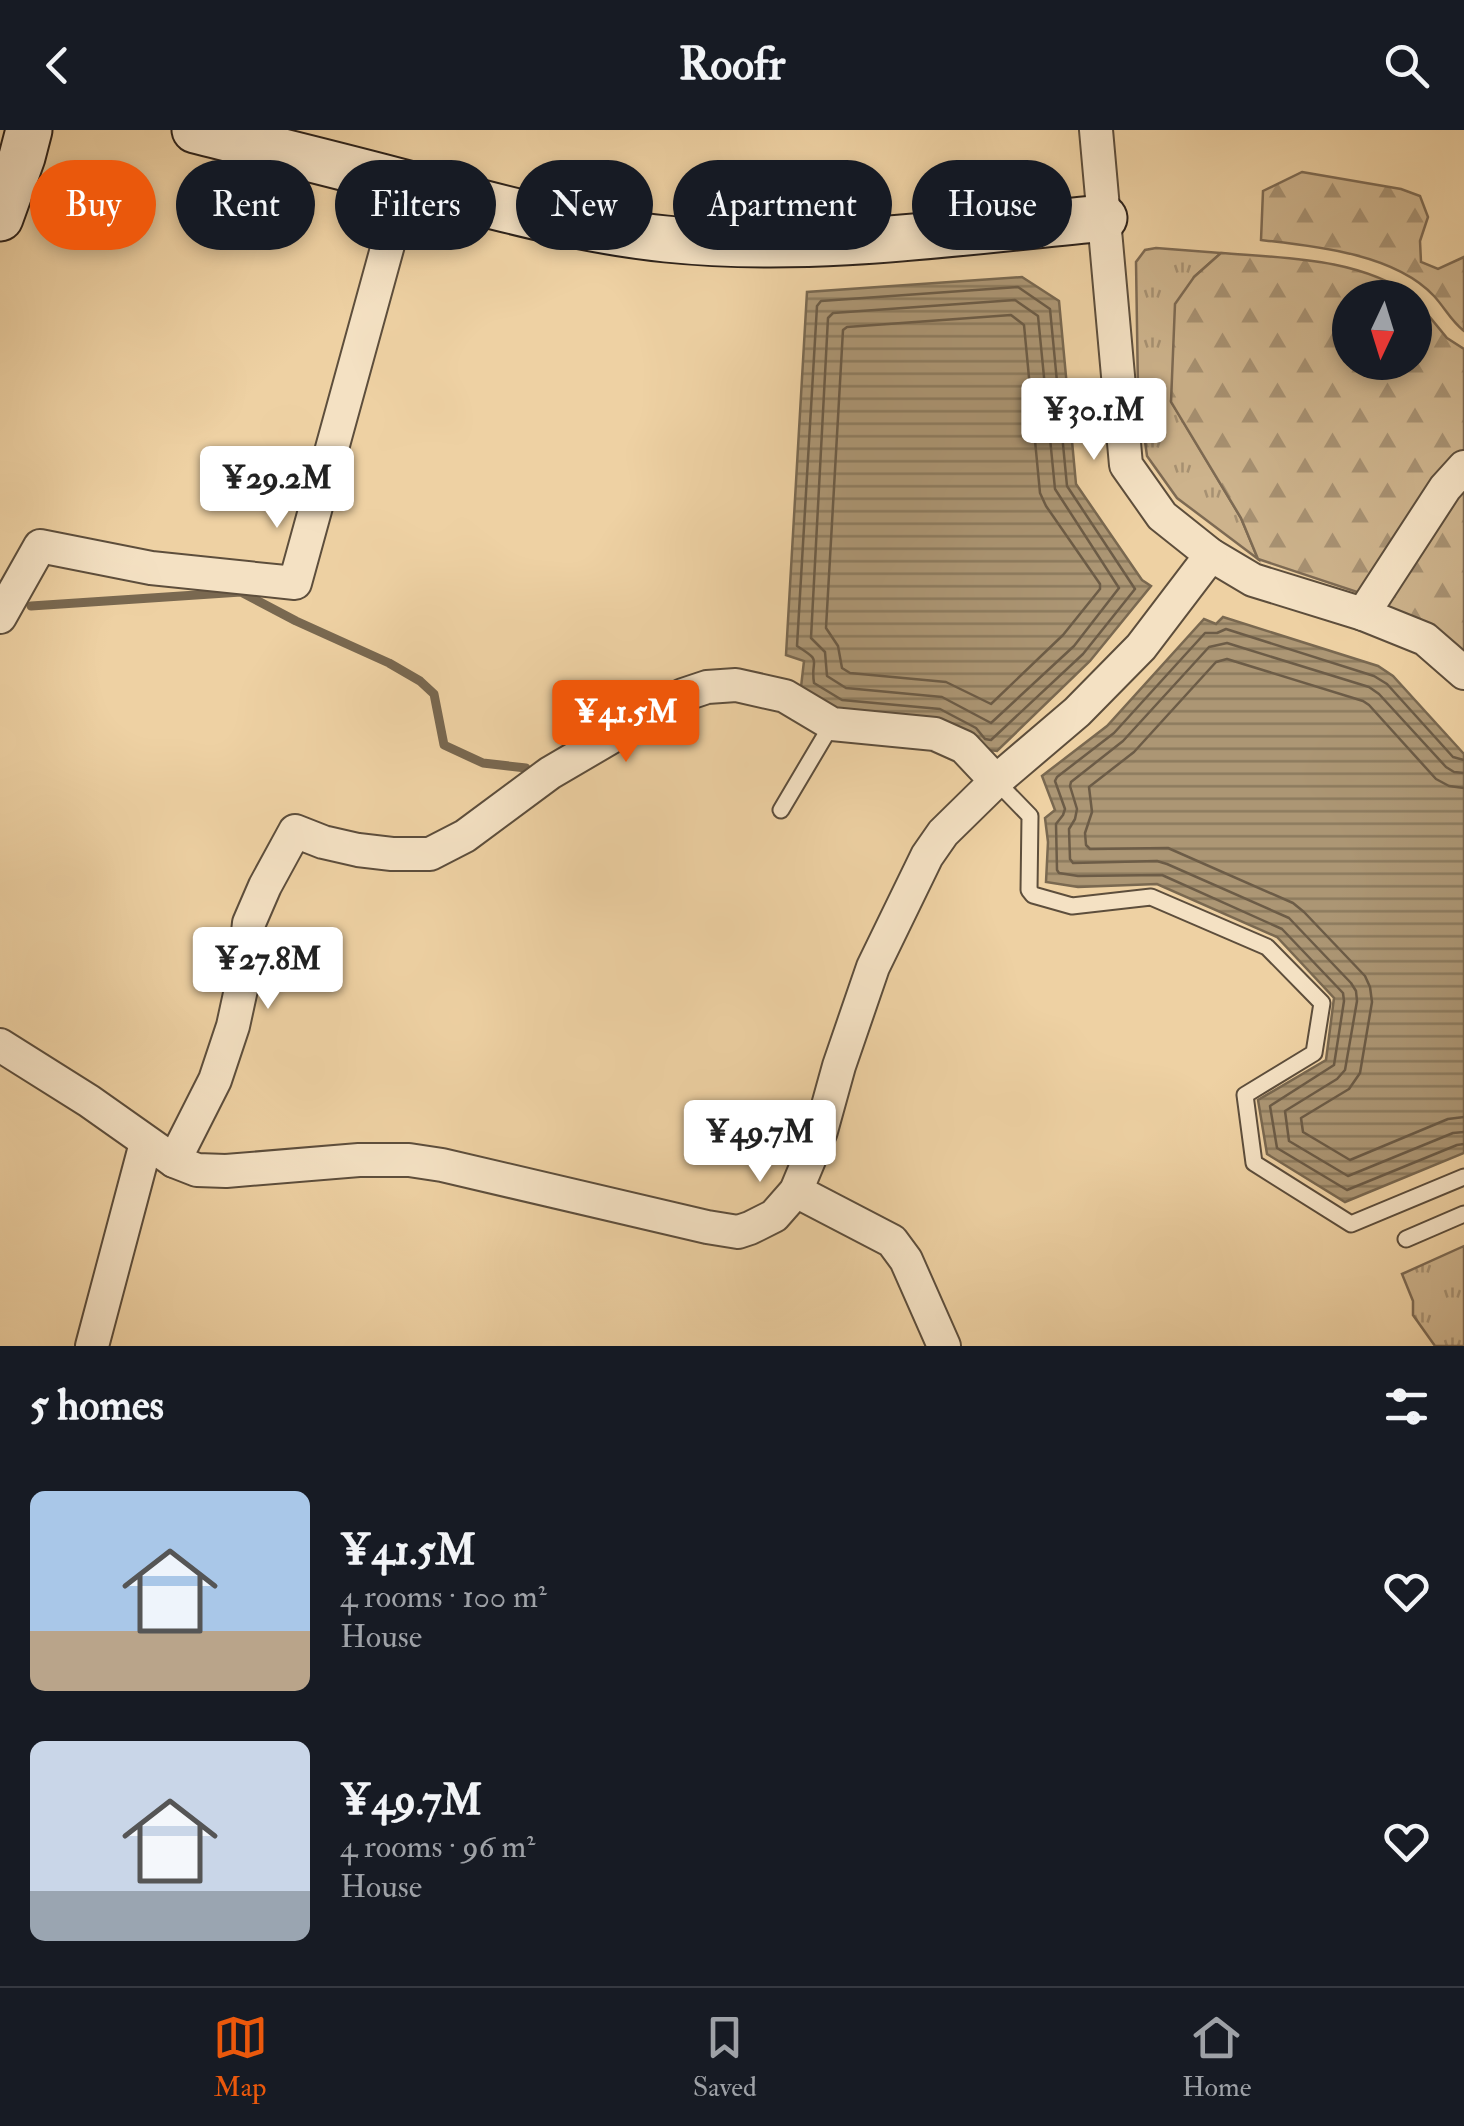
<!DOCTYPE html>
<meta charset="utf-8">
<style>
body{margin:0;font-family:"IM FELL Double Pica",serif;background:#20242c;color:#f1f3f6;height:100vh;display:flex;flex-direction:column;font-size:38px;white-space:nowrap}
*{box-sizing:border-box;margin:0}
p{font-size:32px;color:#9ea1a6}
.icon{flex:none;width:55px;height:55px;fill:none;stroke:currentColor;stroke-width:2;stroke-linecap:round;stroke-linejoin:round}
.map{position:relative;height:1216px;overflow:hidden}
.details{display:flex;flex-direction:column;background:#171b24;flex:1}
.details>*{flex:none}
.guide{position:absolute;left:30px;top:30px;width:1405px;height:90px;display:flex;gap:20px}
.needle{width:65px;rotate:184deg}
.controls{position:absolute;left:1332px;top:150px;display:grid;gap:20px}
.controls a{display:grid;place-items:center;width:100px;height:100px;border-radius:50%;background:#171b24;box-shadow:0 5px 15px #0003;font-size:50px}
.price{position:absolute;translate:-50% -85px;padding:0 22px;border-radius:10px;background:#fff;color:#222;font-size:32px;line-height:65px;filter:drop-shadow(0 2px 5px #0008)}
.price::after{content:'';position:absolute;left:50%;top:60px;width:30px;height:22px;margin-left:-15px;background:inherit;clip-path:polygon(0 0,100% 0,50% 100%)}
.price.active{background:#ea580c;color:#fff}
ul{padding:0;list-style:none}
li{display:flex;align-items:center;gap:30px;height:250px;padding:0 30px}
li span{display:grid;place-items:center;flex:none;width:280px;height:200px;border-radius:15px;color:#555}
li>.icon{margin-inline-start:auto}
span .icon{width:120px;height:120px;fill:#fffc;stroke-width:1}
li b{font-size:42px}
h2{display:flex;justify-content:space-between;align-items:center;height:120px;padding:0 30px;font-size:42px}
.tag{padding:0 35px;border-radius:45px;background:#171b24;box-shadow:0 5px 15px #0003;font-size:35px;line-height:90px}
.tag.active{background:#ea580c;color:#fff}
header{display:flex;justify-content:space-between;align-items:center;height:130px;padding:0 30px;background:#171b24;font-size:45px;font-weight:700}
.dock{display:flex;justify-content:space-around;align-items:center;height:140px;border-top:2px solid #363941;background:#171b24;font-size:28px;color:#9ea1a6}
.dock a{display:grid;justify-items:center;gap:5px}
.dock .active{color:#ea580c}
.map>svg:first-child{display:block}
.grass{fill:url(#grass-tufts);stroke:#7d6a53;stroke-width:2.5}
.forest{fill:url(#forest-firs);stroke:#7d6a53;stroke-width:2.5}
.water{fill:url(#water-rules);stroke:#796850;stroke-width:2.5}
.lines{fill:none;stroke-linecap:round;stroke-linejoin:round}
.shore{stroke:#6c5c47;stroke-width:2.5}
.stream{stroke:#796850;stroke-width:9}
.lane-casing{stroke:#5d4e3c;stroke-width:19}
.street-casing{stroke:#5d4e3c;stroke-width:36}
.secondary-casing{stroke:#2d221a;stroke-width:49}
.lane{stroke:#f4e1c3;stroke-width:15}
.street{stroke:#f4e1c3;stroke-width:32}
.secondary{stroke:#f4e1c3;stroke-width:45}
</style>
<header><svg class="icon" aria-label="back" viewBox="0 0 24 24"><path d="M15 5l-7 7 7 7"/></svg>Roofr<svg class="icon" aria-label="search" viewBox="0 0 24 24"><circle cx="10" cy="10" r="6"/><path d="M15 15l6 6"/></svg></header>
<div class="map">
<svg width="1464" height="1216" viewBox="0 0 1464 1216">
<defs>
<pattern id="grass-tufts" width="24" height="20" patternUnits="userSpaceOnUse" patternTransform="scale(2.5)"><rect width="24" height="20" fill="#cdb38c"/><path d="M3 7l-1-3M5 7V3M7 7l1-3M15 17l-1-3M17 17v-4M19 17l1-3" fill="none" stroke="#a79172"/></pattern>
<pattern id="forest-firs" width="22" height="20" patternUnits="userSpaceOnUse" patternTransform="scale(2.5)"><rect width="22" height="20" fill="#cdb38c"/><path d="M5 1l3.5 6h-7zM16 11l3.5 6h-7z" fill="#a79172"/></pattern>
<pattern id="water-rules" width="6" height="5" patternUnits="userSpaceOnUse" patternTransform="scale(2.5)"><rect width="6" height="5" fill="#ac9674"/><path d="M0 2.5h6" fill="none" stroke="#8c7a5e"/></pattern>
</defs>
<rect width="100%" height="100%" fill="#eed1a3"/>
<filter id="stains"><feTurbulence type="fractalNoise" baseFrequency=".002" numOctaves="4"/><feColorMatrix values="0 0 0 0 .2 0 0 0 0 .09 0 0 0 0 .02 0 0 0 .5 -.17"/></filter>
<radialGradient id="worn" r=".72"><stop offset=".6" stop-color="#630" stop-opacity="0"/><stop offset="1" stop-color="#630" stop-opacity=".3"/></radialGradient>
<g class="grass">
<path d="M1156 118 1221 123 1194 147 1171 271 1241 388 1258 429 1177 368 1147 326 1138 260 1136 132 1145 120Z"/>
<path d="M1464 1116V1216H1435L1413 1185V1171L1402 1144Z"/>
</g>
<g class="forest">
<path d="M1302 42 1401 59 1420 66 1428 87 1420 111 1421 132 1438 139 1464 127V201C1451 191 1445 178 1434 166 1395 124 1315 116 1261 110L1263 61Z"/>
<path d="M1221 123C1284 128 1361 128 1413 167L1350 168V232H1415V169L1447 208 1464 219V327L1360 463 1258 429 1241 388 1171 272 1175 174 1194 147Z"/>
<path d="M1464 352V524L1385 478Z"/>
</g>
<g class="water">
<path d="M1022 147 1059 171 1076 354 1142 450 1151 456 1090 531 997 621 980 619 838 580 801 557 804 531 786 525 807 162Z"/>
<path d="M1223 487 1378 536 1393 546 1464 624V1023L1345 1072 1267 1024 1258 970 1326 930 1334 868 1277 807 1157 754 1078 757 1046 752 1048 712 1045 688 1055 680 1042 646 1107 596 1204 489 1216 494Z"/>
</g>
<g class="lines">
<g class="shore">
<path d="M1018 157 1050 179 1067 356 1135 459 1083 524 991 610 985 609 976 598 940 579 842 570 814 553C810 527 824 533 797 516L817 176 821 171Z"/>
<path d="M1015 170 1038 186 1055 359 1119 458 1074 516 991 593 942 567 846 558 827 546 825 522 811 508 828 188 833 183Z"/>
<path d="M1011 185 1024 195 1040 363 1046 376 1100 454V459L1063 505 991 574 946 552 850 543 842 538 838 516 826 498 843 200 847 197Z"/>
<path d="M1464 630 1453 627 1387 554 1374 546 1226 499 1217 503H1205L1114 603 1057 647 1055 651 1065 679 1063 685 1056 694 1057 740 1059 743 1078 746 1162 745 1282 799 1343 863 1344 871 1334 935 1270 976 1277 1018 1347 1060 1457 1015 1464 1014"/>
<path d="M1464 643 1454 642 1446 637 1379 564 1369 557 1227 513 1209 517 1123 611 1071 652 1070 656 1077 679 1075 689 1069 699 1070 729 1073 733 1157 731 1167 734 1289 788 1351 853 1356 861 1357 871 1345 940 1337 949 1285 981 1289 1011 1348 1046 1453 1003 1464 1002"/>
<path d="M1464 658 1449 656 1436 649 1369 575 1363 571 1227 529 1216 532 1134 622 1089 657 1092 682 1085 703 1086 715 1090 719 1168 718 1293 773 1304 782 1365 846 1370 857 1372 872 1360 943 1349 959 1301 988 1303 1002 1350 1030 1448 989 1464 987"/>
</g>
<path class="stream" d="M31 476 241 462 296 491 389 533 420 551 434 564 444 615 483 633 526 638"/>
<defs>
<g id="lane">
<path d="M996 651 1030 686 1029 760 1033 765 1072 776 1151 767 1267 817 1322 873 1314 923 1245 965 1254 1033 1351 1094 1464 1047"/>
<path d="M781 680 832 594"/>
<path d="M1406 1109 1464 1084"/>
</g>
<g id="street">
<path d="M1096 0 1126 335 1162 386 1211 425 1253 450 1363 484 1425 509 1464 543"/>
<path d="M1363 484 1445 358 1464 337"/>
<path d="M0 487 40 416 151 438 295 453 405 53"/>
<path d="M0 915 89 971 174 1031 197 1040 226 1041 359 1030H409L442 1035 707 1097 738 1102 750 1098 774 1086 796 1061 821 1001 839 936 873 837 927 726 943 703 996 651 1077 582 1141 517 1211 425"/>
<path d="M174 1031 215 950 233 896 243 850 249 793 265 756 295 701 323 712 358 720 392 724H430L465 706 550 643 683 565 707 557 736 555 785 566 832 594 935 604 964 617 996 651"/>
<path d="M796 1061 892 1111 906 1130 944 1216"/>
<path d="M92 1216 146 1013"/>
</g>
<g id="secondary">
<path d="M195 0C266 18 337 35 408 54 493 76 578 100 666 109 812 124 959 102 1104 88"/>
<path d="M0 88 22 27 29 0"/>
</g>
</defs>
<use href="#lane" class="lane-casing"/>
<use href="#street" class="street-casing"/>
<use href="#secondary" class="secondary-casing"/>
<use href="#lane" class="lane"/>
<use href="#street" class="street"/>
<use href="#secondary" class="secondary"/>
</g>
<rect width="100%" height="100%" filter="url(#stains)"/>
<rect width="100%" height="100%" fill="url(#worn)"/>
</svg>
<div class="controls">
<a><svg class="needle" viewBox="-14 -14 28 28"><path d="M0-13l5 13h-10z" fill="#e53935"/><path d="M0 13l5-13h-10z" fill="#9ea1a6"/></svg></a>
</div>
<b class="price" style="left:1094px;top:333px">¥30.1M</b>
<b class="price" style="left:277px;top:401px">¥29.2M</b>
<b class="price active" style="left:626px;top:635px">¥41.5M</b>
<b class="price" style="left:268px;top:882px">¥27.8M</b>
<b class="price" style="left:760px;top:1055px">¥49.7M</b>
<div class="guide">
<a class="tag active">Buy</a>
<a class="tag">Rent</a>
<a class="tag">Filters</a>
<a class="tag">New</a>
<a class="tag">Apartment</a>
<a class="tag">House</a>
</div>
</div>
<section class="details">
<h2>5 homes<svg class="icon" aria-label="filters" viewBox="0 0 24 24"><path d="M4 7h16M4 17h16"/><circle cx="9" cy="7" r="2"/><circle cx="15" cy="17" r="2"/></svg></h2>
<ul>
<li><span style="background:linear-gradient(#a9c7e8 70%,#b9a48a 0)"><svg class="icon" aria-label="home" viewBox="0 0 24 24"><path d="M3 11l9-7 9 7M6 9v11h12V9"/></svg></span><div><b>¥41.5M</b><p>4 rooms · 100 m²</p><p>House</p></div><svg class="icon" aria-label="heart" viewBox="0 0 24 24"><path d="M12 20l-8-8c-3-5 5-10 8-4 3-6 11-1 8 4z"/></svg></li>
<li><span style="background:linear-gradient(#c9d6e8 75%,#9aa5b1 0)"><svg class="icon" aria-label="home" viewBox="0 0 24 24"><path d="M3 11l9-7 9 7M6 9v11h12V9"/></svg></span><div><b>¥49.7M</b><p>4 rooms · 96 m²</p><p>House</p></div><svg class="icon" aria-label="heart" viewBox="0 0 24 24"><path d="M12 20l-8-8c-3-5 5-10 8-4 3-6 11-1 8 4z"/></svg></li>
</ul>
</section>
<nav class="dock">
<a class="active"><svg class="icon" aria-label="map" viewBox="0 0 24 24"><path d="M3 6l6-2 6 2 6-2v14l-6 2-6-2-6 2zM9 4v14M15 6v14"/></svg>Map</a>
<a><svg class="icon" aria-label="saved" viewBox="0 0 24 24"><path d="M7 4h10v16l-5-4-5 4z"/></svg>Saved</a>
<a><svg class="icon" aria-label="home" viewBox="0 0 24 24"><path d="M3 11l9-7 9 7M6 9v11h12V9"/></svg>Home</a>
</nav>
